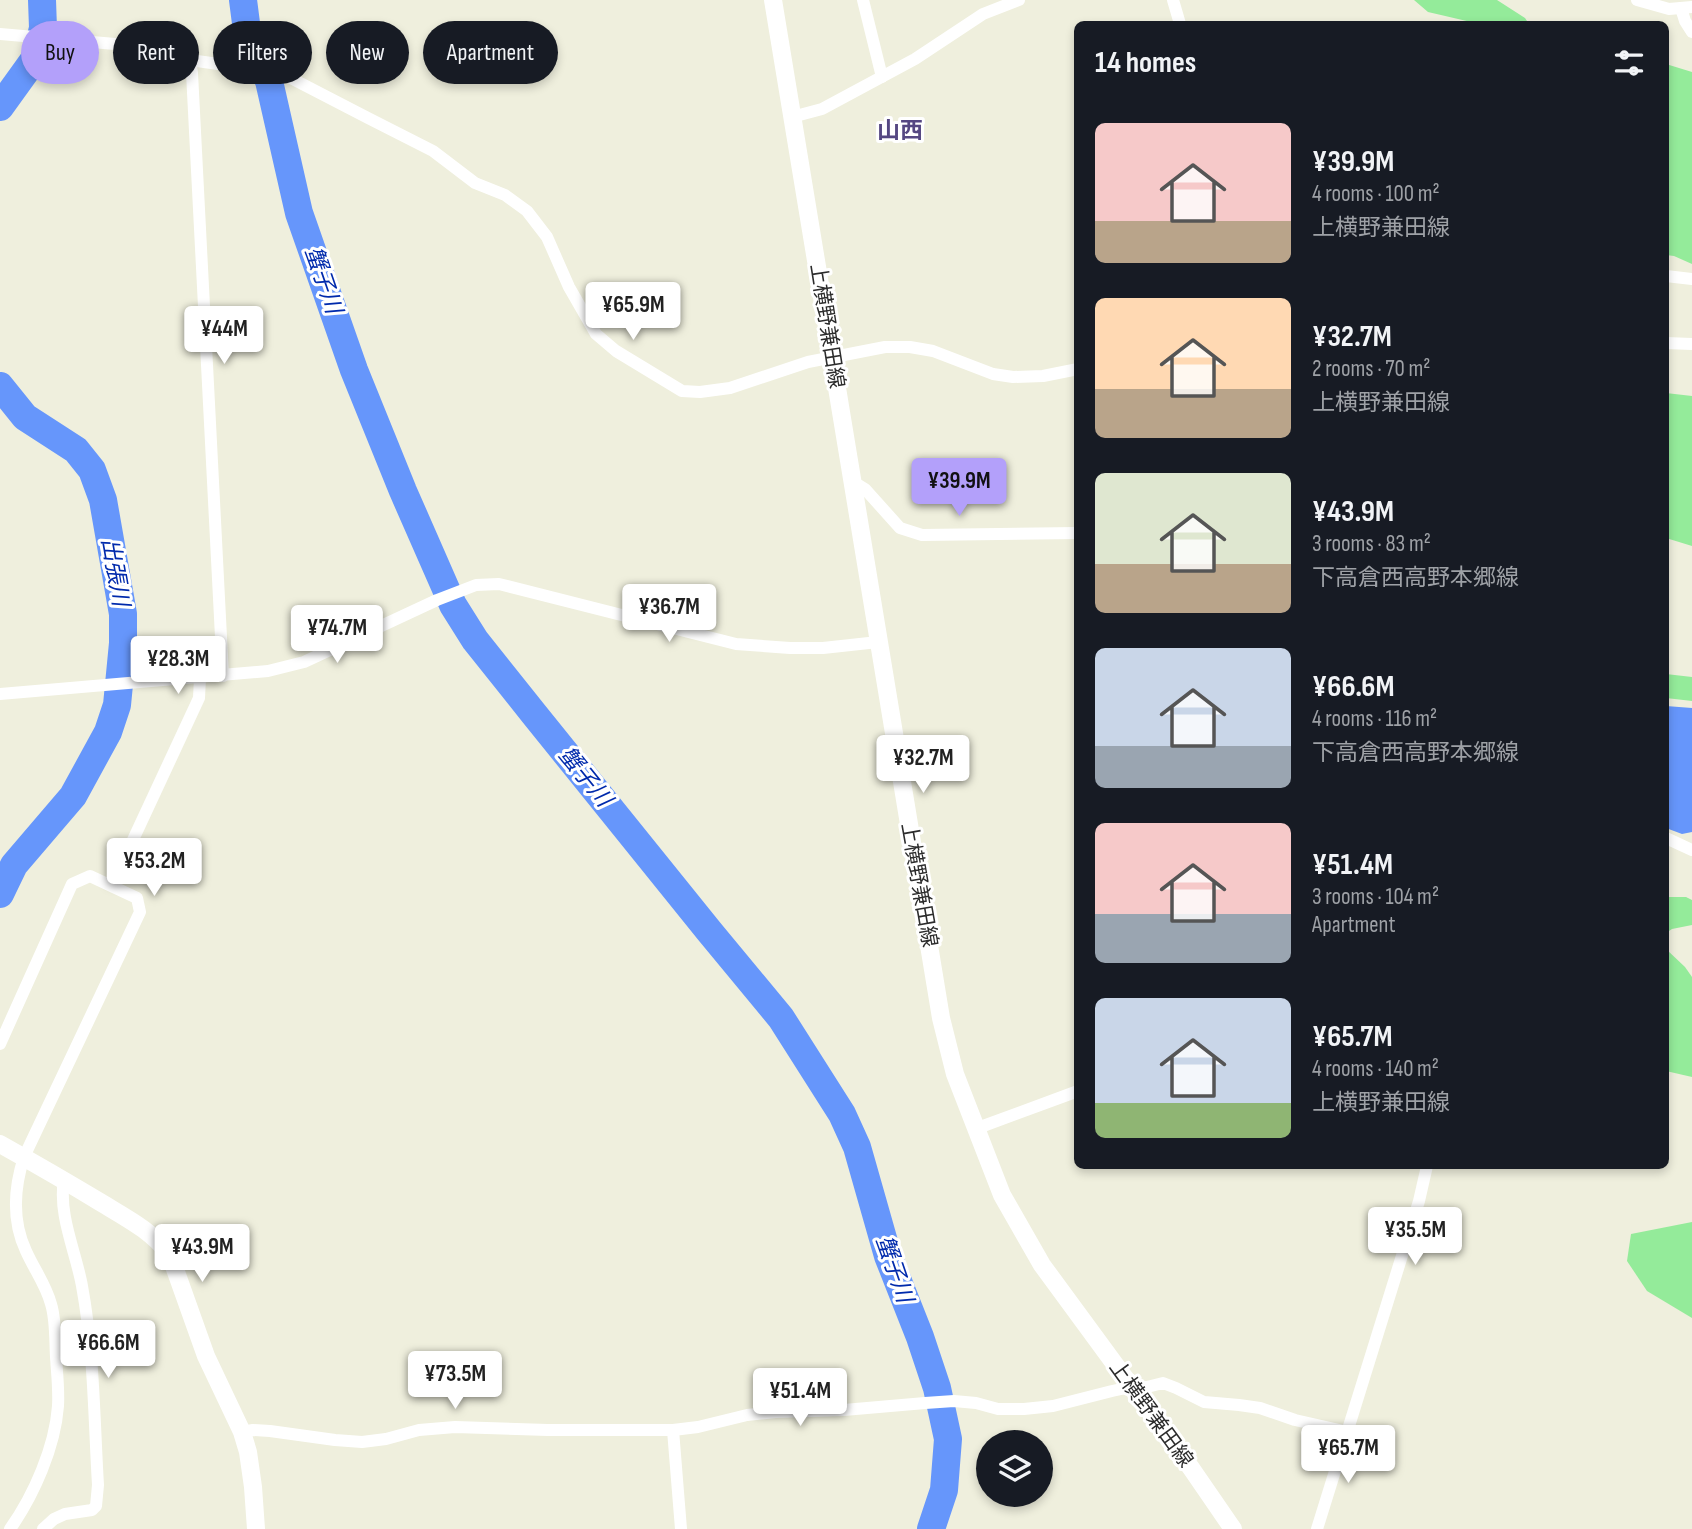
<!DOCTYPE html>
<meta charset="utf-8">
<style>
body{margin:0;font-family:"Sofia Sans Condensed","Noto Sans JP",sans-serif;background:#242831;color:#f1f3f6;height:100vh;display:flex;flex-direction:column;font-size:26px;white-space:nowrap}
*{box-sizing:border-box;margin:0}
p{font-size:23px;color:#9ea1a6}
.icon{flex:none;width:38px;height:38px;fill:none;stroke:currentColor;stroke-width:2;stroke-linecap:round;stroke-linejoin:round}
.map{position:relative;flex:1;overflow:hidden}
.panel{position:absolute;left:1074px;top:21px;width:595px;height:1148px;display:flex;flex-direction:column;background:#171b24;border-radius:10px;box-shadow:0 4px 10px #0003}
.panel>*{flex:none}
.banner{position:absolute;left:21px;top:21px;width:665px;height:63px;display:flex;gap:14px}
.fabs{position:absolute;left:976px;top:1430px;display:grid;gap:14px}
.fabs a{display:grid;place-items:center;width:77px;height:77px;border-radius:50%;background:#171b24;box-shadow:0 4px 10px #0003;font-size:35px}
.price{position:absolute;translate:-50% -60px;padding:0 16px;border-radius:7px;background:#fff;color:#222;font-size:23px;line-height:46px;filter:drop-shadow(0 2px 4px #0008)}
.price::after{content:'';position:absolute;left:50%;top:42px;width:21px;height:16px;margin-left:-10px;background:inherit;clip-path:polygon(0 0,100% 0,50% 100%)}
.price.selected{background:#b3a0fa;color:#111}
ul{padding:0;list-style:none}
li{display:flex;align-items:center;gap:21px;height:175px;padding:0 21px}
li span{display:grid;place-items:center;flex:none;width:196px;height:140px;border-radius:10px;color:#555}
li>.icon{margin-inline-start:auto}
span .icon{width:84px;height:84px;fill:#fffc;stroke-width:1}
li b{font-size:30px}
h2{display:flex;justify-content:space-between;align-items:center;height:84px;padding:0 21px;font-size:30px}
.chip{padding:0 24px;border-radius:32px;background:#171b24;box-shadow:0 4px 10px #0003;font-size:24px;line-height:63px}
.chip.selected{background:#b3a0fa;color:#111}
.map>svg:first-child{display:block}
.green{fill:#94eb9a}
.water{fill:#6696fb}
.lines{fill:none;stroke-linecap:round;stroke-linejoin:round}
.river{stroke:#6696fb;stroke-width:28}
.street{stroke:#fff;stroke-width:12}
.secondary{stroke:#fff;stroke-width:18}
.labels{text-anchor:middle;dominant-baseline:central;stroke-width:6;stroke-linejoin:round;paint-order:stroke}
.street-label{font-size:21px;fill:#2c2c2c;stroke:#fff}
.neighbourhood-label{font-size:23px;font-weight:bold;fill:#554782;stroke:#fff}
.water-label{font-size:23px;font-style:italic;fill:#002aac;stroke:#fff}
</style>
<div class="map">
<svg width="1692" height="1529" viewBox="0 0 1692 1529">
<rect width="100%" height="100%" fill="#efefdd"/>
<g class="green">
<path d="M1414 0H1497L1525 18 1529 24H1473L1471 22 1428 12Z"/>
<path d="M1666 64 1692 72V264L1674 256 1666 255Z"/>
<path d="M1666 393 1692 396V546L1666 538Z"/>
<path d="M1666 674 1692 677V701L1666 698Z"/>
<path d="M1666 897H1686L1692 900V925L1672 929 1666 933Z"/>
<path d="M1666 949 1685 967 1692 977V1077L1666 1071Z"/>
<path d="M1692 1222V1318L1647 1291 1627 1261 1631 1234Z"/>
</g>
<path class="water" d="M1666 706 1692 708V832L1682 834 1666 828Z"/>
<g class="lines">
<g class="river">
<path d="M243 0 247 31 269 81 299 213 354 370 403 491 453 605 475 640 534 714 709 931 781 1018 842 1114 857 1147 888 1256 920 1337 937 1388 948 1439 944 1490 931 1529"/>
<path d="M0 107 36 57 43 28 42 0"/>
<path d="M0 386 25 417 76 450 92 470 103 500 123 614V643L117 705 108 732 73 796 14 865 0 894"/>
</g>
<g class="street">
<path d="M863 0 882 77"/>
<path d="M1173 0 1180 24"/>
<path d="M1637 0 1669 9 1692 7"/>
<path d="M1681 8 1685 21 1692 32"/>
<path d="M0 34 138 46 174 53 190 60 281 73 368 118 433 151 475 183 505 195 527 211 547 237 569 287 596 334 616 351 682 391 700 392 730 388 808 362 885 347H910L933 351 993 374 1013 377 1043 376 1078 369"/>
<path d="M190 60 192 73 223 676"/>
<path d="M792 117 822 109 915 59 983 14 1019 0"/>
<path d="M1666 276 1692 279"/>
<path d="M1666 343 1692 344"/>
<path d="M852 481 865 489 900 528 922 535 1078 533"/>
<path d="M0 694 268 671 304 662 437 600 476 585 499 584 736 644 790 648H823L878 642"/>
<path d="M1666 838 1692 850"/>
<path d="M112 885 199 698 200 678"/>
<path d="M0 1044 72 884 90 876 137 898 140 912 24 1157C14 1188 12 1221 26 1251 34 1269 46 1285 51 1304 56 1320 55 1340 56 1357 57 1373 59 1390 58 1406 55 1447 34 1495 10 1529"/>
<path d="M975 1129 1078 1091"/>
<path d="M673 1430 681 1529"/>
<path d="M242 1432 253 1430 270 1431 335 1440 362 1442 386 1439 419 1430 455 1427 548 1430H673L698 1427 747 1415 776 1412 844 1410 925 1403 954 1401 976 1403 998 1409H1024L1053 1406 1112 1391 1131 1387H1147L1163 1383 1176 1388 1204 1402 1239 1405 1260 1408 1295 1420 1348 1432"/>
<path d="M43 1529 54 1519 65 1514 92 1510 96 1506 98 1485C94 1419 94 1351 82 1286 76 1252 58 1215 64 1180"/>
<path d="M1317 1529 1419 1201 1427 1166"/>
</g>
<g class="secondary">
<path d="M773 0 941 1018 955 1074 1002 1195 1042 1265 1191 1468 1233 1529"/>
<path d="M0 1144C34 1163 67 1182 100 1202 126 1218 151 1230 170 1255L206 1356 242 1432 248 1452 253 1487 256 1529"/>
</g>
</g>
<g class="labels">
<g class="street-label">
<text transform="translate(827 326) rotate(81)">上横野兼田線</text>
<text transform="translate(919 885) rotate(80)">上横野兼田線</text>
<text transform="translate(1151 1414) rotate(54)">上横野兼田線</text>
</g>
<g class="neighbourhood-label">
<text x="900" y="131">山西</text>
</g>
<g class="water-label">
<text transform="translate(323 280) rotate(71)">蟹子川</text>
<text transform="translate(115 572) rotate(80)">出張川</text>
<text transform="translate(585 777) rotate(51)">蟹子川</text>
<text transform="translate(894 1269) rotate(71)">蟹子川</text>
</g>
</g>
</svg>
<div class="fabs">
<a><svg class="icon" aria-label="layers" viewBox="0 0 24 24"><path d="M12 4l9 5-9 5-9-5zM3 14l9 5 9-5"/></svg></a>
</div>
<b class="price" style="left:633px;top:342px">¥65.9M</b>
<b class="price" style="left:224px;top:366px">¥44M</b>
<b class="price selected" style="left:959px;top:518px">¥39.9M</b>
<b class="price" style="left:669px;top:644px">¥36.7M</b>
<b class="price" style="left:337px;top:665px">¥74.7M</b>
<b class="price" style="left:178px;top:696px">¥28.3M</b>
<b class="price" style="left:923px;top:795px">¥32.7M</b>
<b class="price" style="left:154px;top:898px">¥53.2M</b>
<b class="price" style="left:1415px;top:1267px">¥35.5M</b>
<b class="price" style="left:202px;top:1284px">¥43.9M</b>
<b class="price" style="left:108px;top:1380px">¥66.6M</b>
<b class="price" style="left:455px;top:1411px">¥73.5M</b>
<b class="price" style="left:800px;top:1428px">¥51.4M</b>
<b class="price" style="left:1348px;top:1485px">¥65.7M</b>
<div class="banner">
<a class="chip selected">Buy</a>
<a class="chip">Rent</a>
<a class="chip">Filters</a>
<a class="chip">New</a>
<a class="chip">Apartment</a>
</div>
<section class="panel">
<h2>14 homes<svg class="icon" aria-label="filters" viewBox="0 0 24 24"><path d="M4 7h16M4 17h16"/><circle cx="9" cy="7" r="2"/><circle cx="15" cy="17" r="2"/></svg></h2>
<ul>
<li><span style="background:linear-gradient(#f6c9c9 70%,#b9a48a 0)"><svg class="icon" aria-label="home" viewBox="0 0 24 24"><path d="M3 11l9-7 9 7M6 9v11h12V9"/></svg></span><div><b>¥39.9M</b><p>4 rooms · 100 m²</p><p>上横野兼田線</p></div></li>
<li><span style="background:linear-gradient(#ffd9b3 65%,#b9a48a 0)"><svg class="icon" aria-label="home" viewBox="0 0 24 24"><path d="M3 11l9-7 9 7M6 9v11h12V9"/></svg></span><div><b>¥32.7M</b><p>2 rooms · 70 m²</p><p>上横野兼田線</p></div></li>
<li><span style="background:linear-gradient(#dfe7d0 65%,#b9a48a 0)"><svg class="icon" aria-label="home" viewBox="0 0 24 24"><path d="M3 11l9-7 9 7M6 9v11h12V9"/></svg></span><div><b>¥43.9M</b><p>3 rooms · 83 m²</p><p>下高倉西高野本郷線</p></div></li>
<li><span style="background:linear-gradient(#c9d6e8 70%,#9aa5b1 0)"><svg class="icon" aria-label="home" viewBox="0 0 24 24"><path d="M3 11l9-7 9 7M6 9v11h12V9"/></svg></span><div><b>¥66.6M</b><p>4 rooms · 116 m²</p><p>下高倉西高野本郷線</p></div></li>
<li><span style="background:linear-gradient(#f6c9c9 65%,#9aa5b1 0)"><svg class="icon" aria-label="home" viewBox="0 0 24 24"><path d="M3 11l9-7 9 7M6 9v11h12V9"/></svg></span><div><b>¥51.4M</b><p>3 rooms · 104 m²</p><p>Apartment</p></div></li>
<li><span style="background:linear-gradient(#c9d6e8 75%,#8fb573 0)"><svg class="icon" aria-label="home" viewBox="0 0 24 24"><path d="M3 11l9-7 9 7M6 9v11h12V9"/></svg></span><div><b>¥65.7M</b><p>4 rooms · 140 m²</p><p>上横野兼田線</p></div></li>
</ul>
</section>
</div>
